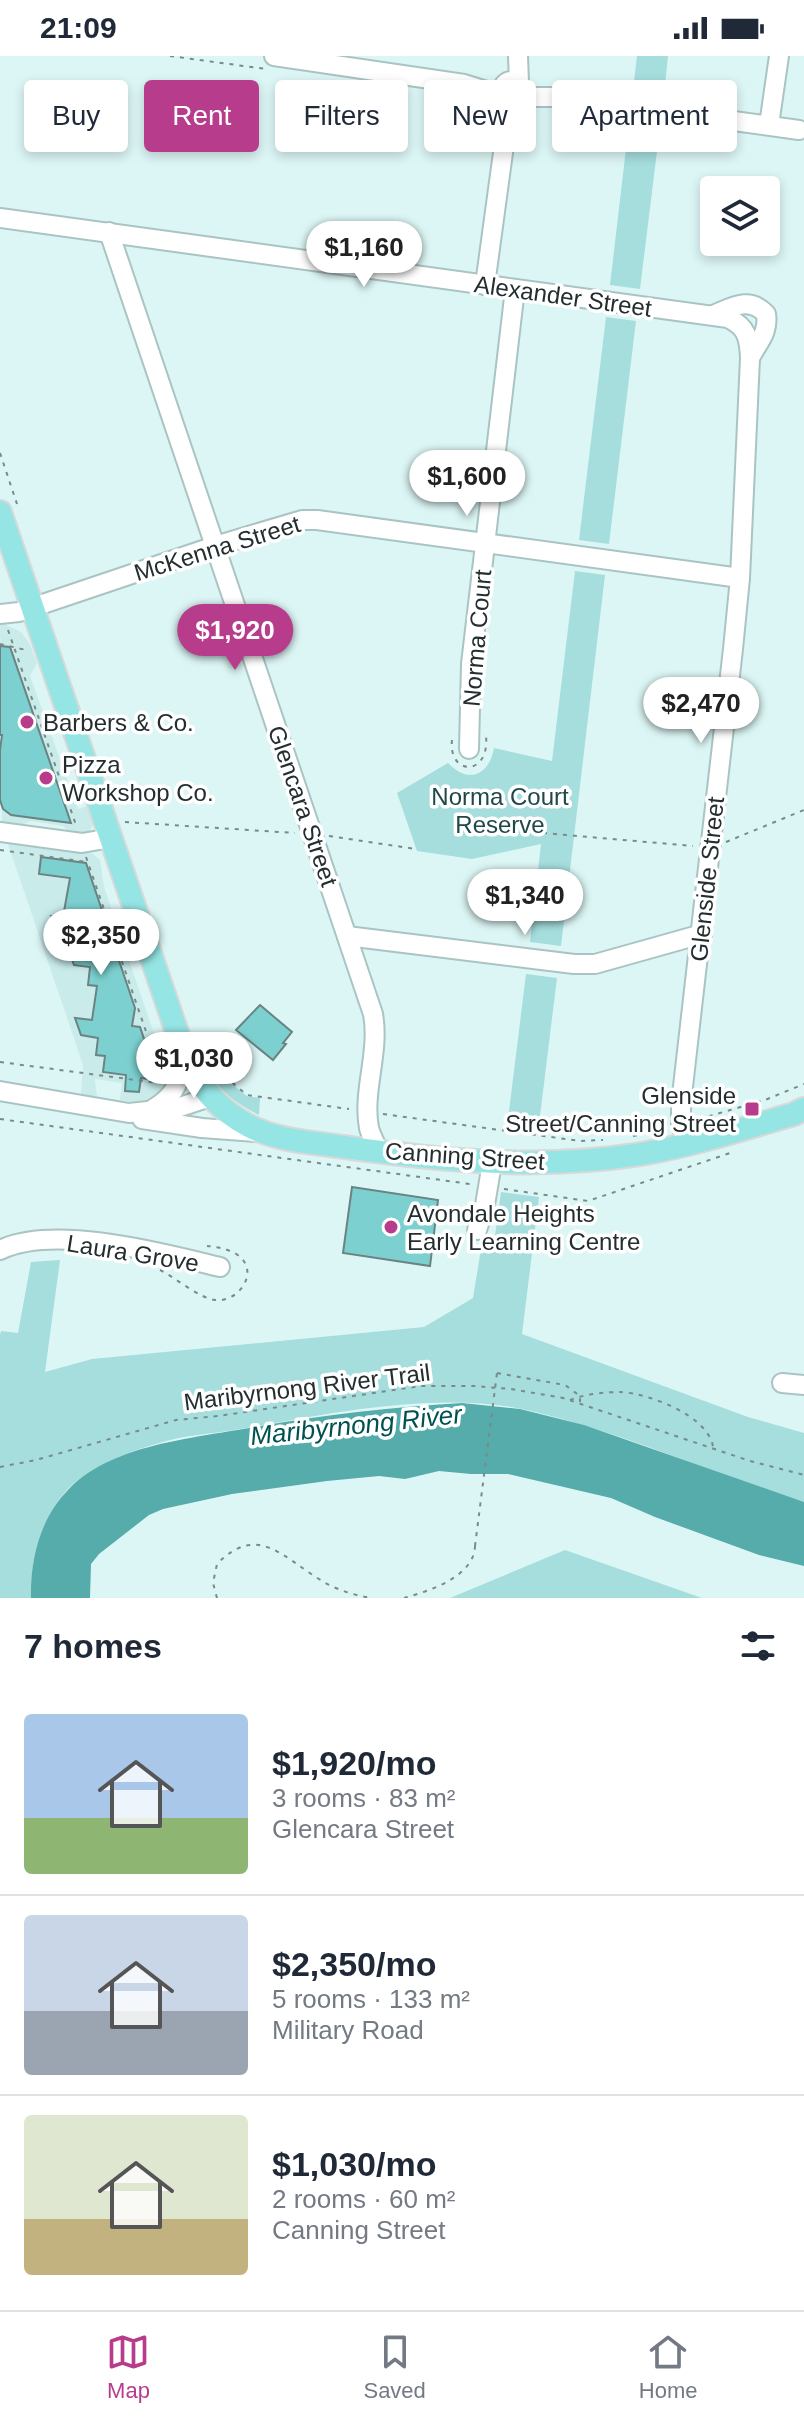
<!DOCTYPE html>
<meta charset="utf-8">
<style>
body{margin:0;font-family:Helvetica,sans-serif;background:#f2f2f3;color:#1f2937;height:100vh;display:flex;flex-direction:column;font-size:30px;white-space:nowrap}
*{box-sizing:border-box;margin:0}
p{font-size:26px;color:#747a83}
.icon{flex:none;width:44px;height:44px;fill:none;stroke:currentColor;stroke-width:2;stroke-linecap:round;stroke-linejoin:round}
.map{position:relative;height:1542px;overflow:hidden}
.side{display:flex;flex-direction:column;background:#fff;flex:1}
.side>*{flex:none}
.hud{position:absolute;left:24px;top:24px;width:756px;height:72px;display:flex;gap:16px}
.buttons{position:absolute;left:700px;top:120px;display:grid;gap:16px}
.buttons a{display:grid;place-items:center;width:80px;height:80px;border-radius:8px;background:#fff;box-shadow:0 4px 12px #0003;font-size:40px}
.price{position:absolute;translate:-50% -68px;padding:0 18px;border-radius:28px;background:#fff;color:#222;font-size:26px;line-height:52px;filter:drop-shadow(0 2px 4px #0008)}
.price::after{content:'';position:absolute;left:50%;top:48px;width:24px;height:18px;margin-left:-12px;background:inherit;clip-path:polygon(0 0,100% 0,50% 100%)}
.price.on{background:#b73c8c;color:#fff}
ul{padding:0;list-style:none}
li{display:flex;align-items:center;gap:24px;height:200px;padding:0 24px}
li+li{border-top:2px solid #e0e1e3}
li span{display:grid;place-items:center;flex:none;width:224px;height:160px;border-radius:8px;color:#555}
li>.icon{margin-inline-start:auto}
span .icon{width:96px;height:96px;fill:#fffc;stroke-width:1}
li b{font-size:34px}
h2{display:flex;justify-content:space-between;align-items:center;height:96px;padding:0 24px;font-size:34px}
.tag{padding:0 28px;border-radius:8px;background:#fff;box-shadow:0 4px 12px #0003;font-size:28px;line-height:72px}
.tag.on{background:#b73c8c;color:#fff}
.status{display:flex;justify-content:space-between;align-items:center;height:56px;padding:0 40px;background:#fff;direction:ltr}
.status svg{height:22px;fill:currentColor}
.tabs{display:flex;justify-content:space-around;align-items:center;height:112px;border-top:2px solid #e0e1e3;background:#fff;font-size:22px;color:#747a83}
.tabs a{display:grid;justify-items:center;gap:4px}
.tabs .on{color:#b73c8c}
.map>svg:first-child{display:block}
.built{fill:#c9eceb}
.green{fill:#a5dedd}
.water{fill:#56abab}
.building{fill:#7cd1d0;stroke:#6b8382;stroke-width:2}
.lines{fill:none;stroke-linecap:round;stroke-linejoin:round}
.minor-casing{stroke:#aac4c3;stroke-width:22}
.major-casing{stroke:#d8d9d9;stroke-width:26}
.path{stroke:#788a89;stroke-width:2;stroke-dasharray:4 6;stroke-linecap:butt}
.minor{stroke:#fff;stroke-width:18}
.major{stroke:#94e5e4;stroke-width:22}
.path-bridge{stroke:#788a89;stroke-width:2;stroke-dasharray:4 6;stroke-linecap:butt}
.poi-dot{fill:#b73c8c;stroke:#fff;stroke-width:3}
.labels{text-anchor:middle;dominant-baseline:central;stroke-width:7;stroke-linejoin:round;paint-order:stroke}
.street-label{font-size:24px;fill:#242e2e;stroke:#fff}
.poi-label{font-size:24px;fill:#242e2e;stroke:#fff;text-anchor:start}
.park-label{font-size:24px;fill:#204848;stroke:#fff}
.water-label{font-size:26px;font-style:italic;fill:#005151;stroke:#fff}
</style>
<div class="status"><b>21:09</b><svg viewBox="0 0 49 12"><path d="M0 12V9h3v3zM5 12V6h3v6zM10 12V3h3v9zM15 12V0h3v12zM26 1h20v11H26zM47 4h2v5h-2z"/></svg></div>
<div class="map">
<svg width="804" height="1542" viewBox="0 0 804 1542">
<rect width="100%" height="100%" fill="#dcf6f5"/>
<g class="built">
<path d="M0 566 21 576 30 588 37 607 30 620 78 753 87 750 93 767 91 773 87 778 65 779 66 773 63 770 31 765 16 772 2 770Z"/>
<path d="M7 785 86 796 93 798 100 804 104 831 162 1001 171 998 174 1008V1022L153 1045 145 1047 120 1044 122 1027 95 1023 97 1041 81 1039 83 1009Z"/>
</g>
<g class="green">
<path d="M637 0H668L664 39 633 34Z"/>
<path d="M629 67 660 71 640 233 610 229Z"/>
<path d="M606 261 636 265 609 488 579 484Z"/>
<path d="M575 515 605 519 561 890 530 886 541 788 472 803 417 795 397 737 448 707C468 728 489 720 494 692L552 705Z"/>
<path d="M526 918 557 922 538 1076 507 1071Z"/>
<path d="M217 1016 247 1040 260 1042 259 1059C239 1049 224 1038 210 1021Z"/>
<path d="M501 1136 539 1141 522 1278 748 1361 804 1377V1446C709 1417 619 1374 522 1353 435 1335 327 1358 240 1373 213 1378 183 1379 156 1388 126 1397 88 1411 66 1435 40 1465 30 1504 31 1542H0V1279L1 1275 18 1277 31 1206 60 1204 45 1316 92 1303 424 1271 473 1242 481 1193 493 1194Z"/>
<path d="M565 1494 702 1542H703H450Z"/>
</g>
<path class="water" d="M462 1347 520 1353 584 1369 804 1446V1510L759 1499 655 1461 611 1442 508 1418H471L439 1415 405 1423 379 1420 327 1425 232 1438 163 1453 149 1459 99 1498 91 1508 90 1542H31C30 1504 40 1463 67 1435 108 1390 187 1383 243 1373 316 1360 388 1351 462 1347Z"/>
<g class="building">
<path d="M0 590 10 591 71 767 11 759 3 753 0 744V694L2 679H0Z"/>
<path d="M41 801 86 807 135 952 132 970 140 971 158 1024 141 1022 139 1036 125 1035 126 1019 103 1016 105 1000 96 999 98 982 81 979 75 962 92 964 97 930 88 929 90 911 74 909 61 872H55L51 860 63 861 70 822 39 818Z"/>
<path d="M260 949 292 976 283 987 286 988 273 1004 236 974Z"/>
<path d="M352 1131 438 1144 430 1210 343 1197Z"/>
</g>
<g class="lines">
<defs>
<g id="minor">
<path d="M274 0 464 28 503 40"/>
<path d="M518 0 519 27"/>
<circle cx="512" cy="35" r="10"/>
<path d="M519 41H558L799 74"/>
<path d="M769 69 779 0"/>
<path d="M0 162 728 262C747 271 749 282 750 302L740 522 733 593 681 1048V1070L688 1088"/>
<path d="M109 176 373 958C380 997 362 1035 369 1072 371 1080 376 1088 379 1096"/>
<path d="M485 229 505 82V42"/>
<path d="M713 259C733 251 749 240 766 258 769 277 758 286 750 302"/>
<path d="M0 558 19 556 215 490 302 464H317L740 522"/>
<path d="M469 693 471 608 515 233"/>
<path d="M0 776 82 787 111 782"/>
<path d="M347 880 574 908H595L702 878"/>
<path d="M0 1035 129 1057 177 1052 210 1041"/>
<path d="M153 1053C179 1037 180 1024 183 994"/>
<path d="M142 1063 202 1072 256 1076"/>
<path d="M477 1174 485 1149 492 1107"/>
<path d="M0 1194C54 1168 162 1197 220 1211"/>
<path d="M782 1327 804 1329"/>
</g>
<path id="major" d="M0 456 183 994C196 1028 217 1053 249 1070 278 1085 312 1086 344 1091 445 1105 539 1114 641 1098 693 1089 743 1073 794 1058L804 1053"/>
</defs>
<use href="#minor" class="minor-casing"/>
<use href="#major" class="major-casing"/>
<g class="path">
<path d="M170 0 266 13"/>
<path d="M0 397 17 448"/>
<path d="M8 574 76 769"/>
<path d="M0 588 26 594"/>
<path d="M452 684C448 720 490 721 486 680"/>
<path d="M125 766 295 777"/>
<path d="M543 777 693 790"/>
<path d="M329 780 416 793"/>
<path d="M726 786 804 754"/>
<path d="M0 794 87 806"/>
<path d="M86 801 162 1022"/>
<path d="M0 1006 158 1027"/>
<path d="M217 1014 247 1039 349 1053"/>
<path d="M383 1058 580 1085 603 1084"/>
<path d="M0 1063 470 1128"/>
<path d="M699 1063 765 1044 804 1028"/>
<path d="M633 1080 666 1073"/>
<path d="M504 1133 588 1145 733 1096"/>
<path d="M160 1214C176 1222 199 1242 215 1244 245 1248 273 1195 207 1190"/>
<path d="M497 1317 565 1329 580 1340V1346"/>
<path d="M570 1344C585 1338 605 1336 620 1336 648 1337 709 1360 713 1391"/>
<path d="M0 1411 36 1404 176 1364 218 1360 421 1330H474L511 1333 563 1342 750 1405 804 1419"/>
<path d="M217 1542 213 1527 217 1508C257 1467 283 1501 319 1523 334 1533 353 1539 371 1542"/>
<path d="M404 1542C429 1535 474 1521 475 1490"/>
</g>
<use href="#minor" class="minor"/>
<use href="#major" class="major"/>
<path class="path-bridge" d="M475 1490 497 1317"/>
</g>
<g class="poi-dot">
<circle cx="27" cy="666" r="8"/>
<circle cx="46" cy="722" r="8"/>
<rect x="744" y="1045" width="16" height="16" rx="4"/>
<circle cx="391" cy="1171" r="8"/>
</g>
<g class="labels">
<g class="street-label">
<text transform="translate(563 240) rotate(8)">Alexander Street</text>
<text transform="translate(217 492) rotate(-17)">McKenna Street</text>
<text transform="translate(477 582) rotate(-85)">Norma Court</text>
<text transform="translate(303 750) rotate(71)">Glencara Street</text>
<text transform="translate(707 823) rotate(-84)">Glenside Street</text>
<text transform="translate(465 1100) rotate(4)">Canning Street</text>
<text transform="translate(133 1197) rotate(9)">Laura Grove</text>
<text transform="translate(307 1331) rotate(-7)">Maribyrnong River Trail</text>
</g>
<g class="poi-label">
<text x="43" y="666">Barbers &amp; Co.</text>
<text x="62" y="708">Pizza<tspan x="62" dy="28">Workshop Co.</tspan></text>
<text x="736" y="1039" text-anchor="end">Glenside<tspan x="736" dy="28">Street/Canning Street</tspan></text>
<text x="407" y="1157">Avondale Heights<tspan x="407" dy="28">Early Learning Centre</tspan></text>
</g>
<g class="park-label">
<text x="500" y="740">Norma Court<tspan x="500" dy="28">Reserve</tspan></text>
</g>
<g class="water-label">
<text transform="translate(356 1369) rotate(-6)">Maribyrnong River</text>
</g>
</g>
</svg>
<div class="buttons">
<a><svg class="icon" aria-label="layers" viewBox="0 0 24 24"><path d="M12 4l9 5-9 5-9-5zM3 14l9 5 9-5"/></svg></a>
</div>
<b class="price" style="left:364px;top:233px">$1,160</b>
<b class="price" style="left:467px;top:462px">$1,600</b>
<b class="price on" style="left:235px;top:616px">$1,920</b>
<b class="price" style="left:701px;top:689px">$2,470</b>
<b class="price" style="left:525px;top:881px">$1,340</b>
<b class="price" style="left:101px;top:921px">$2,350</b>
<b class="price" style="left:194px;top:1044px">$1,030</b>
<div class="hud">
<a class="tag">Buy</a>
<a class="tag on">Rent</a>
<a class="tag">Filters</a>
<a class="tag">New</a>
<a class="tag">Apartment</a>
</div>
</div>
<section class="side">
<h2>7 homes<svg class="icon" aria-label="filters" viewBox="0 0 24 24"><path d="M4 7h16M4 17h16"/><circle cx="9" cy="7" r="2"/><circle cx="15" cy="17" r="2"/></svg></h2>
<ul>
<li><span style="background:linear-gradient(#a9c7e8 65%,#8fb573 0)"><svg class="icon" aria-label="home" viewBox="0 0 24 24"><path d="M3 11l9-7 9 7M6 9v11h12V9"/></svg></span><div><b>$1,920/mo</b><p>3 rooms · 83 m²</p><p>Glencara Street</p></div></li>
<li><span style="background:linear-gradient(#c9d6e8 60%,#9aa5b1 0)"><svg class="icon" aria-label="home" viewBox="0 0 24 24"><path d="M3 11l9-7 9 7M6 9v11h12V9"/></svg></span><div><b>$2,350/mo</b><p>5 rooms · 133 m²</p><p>Military Road</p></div></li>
<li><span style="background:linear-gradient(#dfe7d0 65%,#c2b280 0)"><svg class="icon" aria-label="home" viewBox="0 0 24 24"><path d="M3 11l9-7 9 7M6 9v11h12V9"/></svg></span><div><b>$1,030/mo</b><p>2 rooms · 60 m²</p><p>Canning Street</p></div></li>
</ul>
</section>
<nav class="tabs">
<a class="on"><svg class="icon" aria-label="map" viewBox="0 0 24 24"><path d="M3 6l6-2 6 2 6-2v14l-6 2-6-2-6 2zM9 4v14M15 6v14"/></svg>Map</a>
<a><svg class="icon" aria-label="saved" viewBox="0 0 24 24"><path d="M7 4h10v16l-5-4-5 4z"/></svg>Saved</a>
<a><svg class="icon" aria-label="home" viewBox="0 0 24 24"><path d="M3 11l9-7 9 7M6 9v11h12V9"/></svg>Home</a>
</nav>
